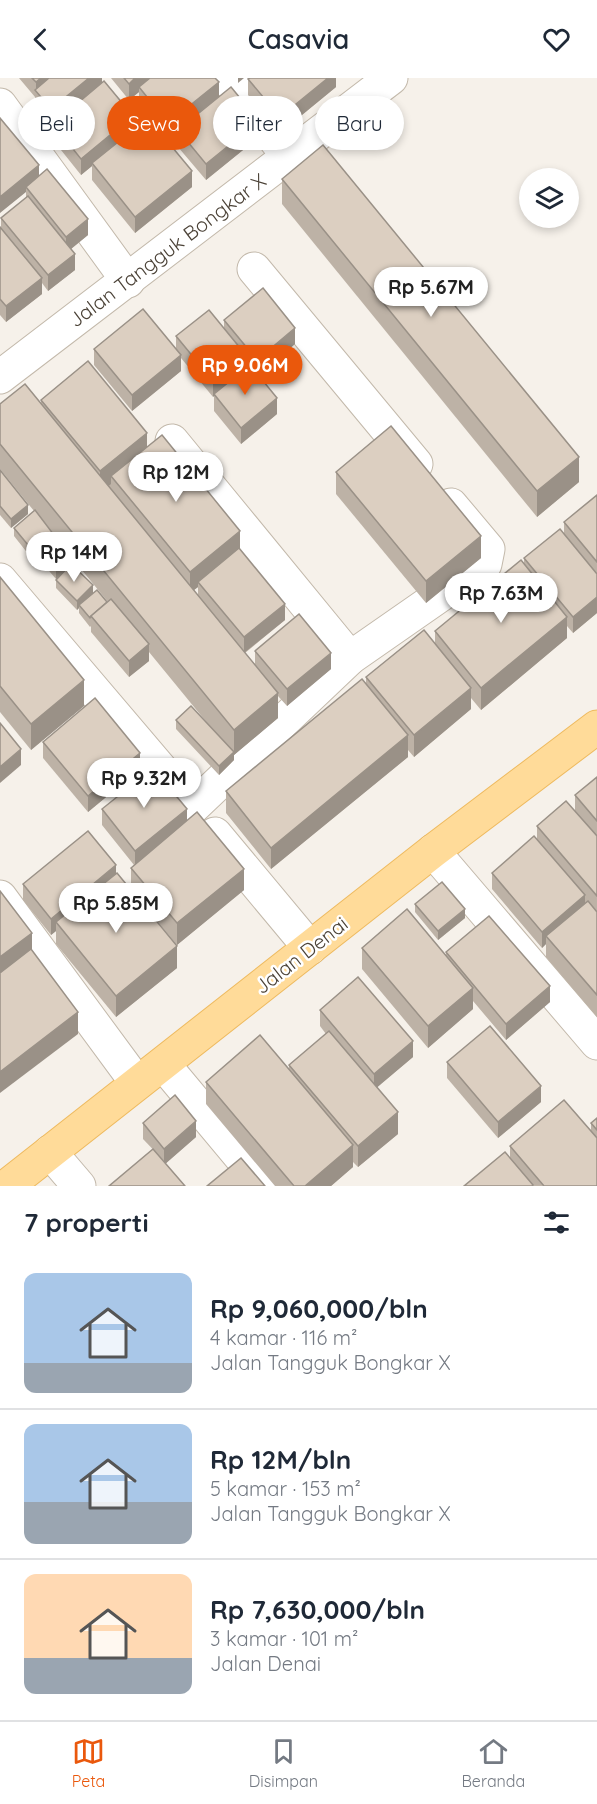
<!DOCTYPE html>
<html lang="id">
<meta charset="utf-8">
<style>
body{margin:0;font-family:Quicksand,sans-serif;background:#f2f2f3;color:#1f2937;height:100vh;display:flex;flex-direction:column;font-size:22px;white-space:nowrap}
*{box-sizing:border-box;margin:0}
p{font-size:20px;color:#747a83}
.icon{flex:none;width:33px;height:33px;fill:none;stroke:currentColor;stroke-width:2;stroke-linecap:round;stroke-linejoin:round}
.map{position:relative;height:1108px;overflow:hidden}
.details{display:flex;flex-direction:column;background:#fff;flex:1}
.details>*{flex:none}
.hud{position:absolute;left:18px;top:18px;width:561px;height:54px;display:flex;gap:12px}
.tools{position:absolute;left:519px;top:90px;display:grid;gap:12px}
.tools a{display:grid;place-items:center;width:60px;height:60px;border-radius:50%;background:#fff;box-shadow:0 3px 9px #0003;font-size:30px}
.price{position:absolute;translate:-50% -51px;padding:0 14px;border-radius:21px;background:#fff;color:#222;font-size:20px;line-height:39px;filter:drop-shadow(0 2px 3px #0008)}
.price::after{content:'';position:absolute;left:50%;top:36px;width:18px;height:14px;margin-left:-9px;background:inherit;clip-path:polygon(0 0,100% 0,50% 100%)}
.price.selected{background:#ea580c;color:#fff}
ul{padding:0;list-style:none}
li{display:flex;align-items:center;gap:18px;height:150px;padding:0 24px}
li+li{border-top:2px solid #e0e1e3}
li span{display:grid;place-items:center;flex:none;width:168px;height:120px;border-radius:12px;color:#555}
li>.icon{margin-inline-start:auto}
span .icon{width:72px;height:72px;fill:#fffc;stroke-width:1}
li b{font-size:26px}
h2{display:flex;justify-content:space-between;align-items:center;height:72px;padding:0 24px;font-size:26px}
.chip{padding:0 21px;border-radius:27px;background:#fff;box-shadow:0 3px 9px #0003;font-size:21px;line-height:54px}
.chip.selected{background:#ea580c;color:#fff}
header{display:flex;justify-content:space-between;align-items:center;height:78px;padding:0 24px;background:#fff;font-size:27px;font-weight:600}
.dock{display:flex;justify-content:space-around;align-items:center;height:84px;border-top:2px solid #e0e1e3;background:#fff;font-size:16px;color:#747a83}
.dock a{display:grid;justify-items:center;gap:3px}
.dock .selected{color:#ea580c}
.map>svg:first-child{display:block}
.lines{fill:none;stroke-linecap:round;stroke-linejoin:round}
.minor-casing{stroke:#c3b9ab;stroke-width:35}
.major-casing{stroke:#eeba5f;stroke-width:35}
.minor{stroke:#fff;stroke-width:33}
.major{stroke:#ffdb99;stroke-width:33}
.wall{fill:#bdb2a6;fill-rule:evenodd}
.shaded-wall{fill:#9a9187}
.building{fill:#dccfc1;stroke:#9a9187;stroke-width:1.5}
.labels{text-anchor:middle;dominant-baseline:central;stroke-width:5;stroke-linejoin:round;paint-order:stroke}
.street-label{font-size:20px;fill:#4b4237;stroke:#fff}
</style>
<header><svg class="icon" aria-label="back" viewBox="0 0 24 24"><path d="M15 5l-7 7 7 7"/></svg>Casavia<svg class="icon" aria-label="heart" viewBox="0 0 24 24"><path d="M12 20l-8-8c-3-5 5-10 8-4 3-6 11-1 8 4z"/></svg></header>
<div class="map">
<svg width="597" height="1108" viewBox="0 0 597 1108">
<rect width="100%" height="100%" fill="#f6f1ea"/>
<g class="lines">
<defs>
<g id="minor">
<path d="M227 0 289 79"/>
<path d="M0 27 128 203"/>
<path d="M254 191 416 386"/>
<path d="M0 299 391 0"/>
<path d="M172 363 350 580"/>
<path d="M0 502 193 729 350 580 485 486 488 471 451 427"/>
<path d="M215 756 310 870"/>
<path d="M433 773 597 965"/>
<path d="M0 819 137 1005"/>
<path d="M164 987 265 1108"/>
<path d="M50 1074 79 1108"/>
</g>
<path id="major" d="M7 1108 433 773 597 649"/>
</defs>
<use href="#minor" class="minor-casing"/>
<use href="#major" class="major-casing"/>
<use href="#minor" class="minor"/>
<use href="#major" class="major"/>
</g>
<g class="wall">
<path d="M19 0H102V5L133 52 192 109 135 155 92 102V88L81 97 53 62V46L51 47 35 28V19Z"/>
<path d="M111 0H215L219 19 259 59 206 102 178 69V54L168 62 139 25V14L129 22Z"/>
<path d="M336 0V9L280 55 248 17V1Z"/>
<path d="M0 40 39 98 88 157 71 171 75 192 48 213 42 205V216L6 244 0 237V149L1 150V140L26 120V114Z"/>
<path d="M282 101 579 404 537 439 282 126Z"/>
<path d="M224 242 295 266 258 297 277 336 241 366 214 333V317L213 319 181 280V293L132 333 94 287V271H176V258L224 251ZM245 283 249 288 245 292Z"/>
<path d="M41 322 147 369 240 472 285 542 245 575 255 586V573L331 591 287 628 278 618V640L234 677V682L219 697 176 651V642L208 646 149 574V583L129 599 91 554V548L90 549 79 535V530L77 532 56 510V501L44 487V478L70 488 93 515 107 524H108L54 458V465L33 482 14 458V450L34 433 0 391V326L41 325ZM198 509V517L194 512Z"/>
<path d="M0 392 28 436 11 450 0 437Z"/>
<path d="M336 394 481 480 426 525 336 416Z"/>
<path d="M597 417V535L573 555 567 548V560L481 632 471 620V631L414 679 408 672V679L271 791 226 735V713L366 606V599L435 565V553L524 486V480L564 456V444Z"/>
<path d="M0 499 84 628 31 672 0 634Z"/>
<path d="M43 664 140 691 88 734 43 680Z"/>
<path d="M597 699V939L546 879V866L542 870 492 811V795L537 762V748L575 733V717Z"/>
<path d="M102 731 187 743 244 812 177 867 131 811V790L134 787 102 747Z"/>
<path d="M116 795 177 890 116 939 56 866V853L51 857 23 822V806Z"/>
<path d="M415 826 465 840 438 862 415 834Z"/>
<path d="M362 870 446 877V874L550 924 506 962 473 923V931L428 970 362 891Z"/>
<path d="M320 932 413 979 377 1009 398 1056 358 1089 353 1084V1089L331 1108H275L206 1026V1004L289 992V987L326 956 320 948Z"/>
<path d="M447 984 541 1024 498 1060 447 1000Z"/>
<path d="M597 1040V1108H464L510 1080V1068L591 1054V1045Z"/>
<path d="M143 1045 196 1059 166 1085 143 1061Z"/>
</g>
<g class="shaded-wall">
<path d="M41 0H60L36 13V4Z"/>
<path d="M89 0H102V6L51 47V31Z"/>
<path d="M135 0H155L139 9V14L129 22V6Z"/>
<path d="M238 0H244L238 5Z"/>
<path d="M328 0H336V9L280 55V39Z"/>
<path d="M219 4V20L168 62V45Z"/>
<path d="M133 38V54L92 85V88L81 97V81Z"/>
<path d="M259 43V59L206 102V86Z"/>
<path d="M39 87V103L26 109V114L0 135V119Z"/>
<path d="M192 93V109L135 155V139Z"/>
<path d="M88 141V157L66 175V159Z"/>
<path d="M75 176V192L48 213V197Z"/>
<path d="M42 200V216L6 244V228Z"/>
<path d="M295 250V266L257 298V282Z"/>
<path d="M245 276V292L213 319V303Z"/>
<path d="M181 277V293L132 333V317Z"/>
<path d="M277 320V336L241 366V350Z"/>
<path d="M147 355V377L111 398V406L100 415V393Z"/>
<path d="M579 379V404L537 439V413Z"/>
<path d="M28 427V436L11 450V441Z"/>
<path d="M240 453V475L198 504V509L190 515V494Z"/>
<path d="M54 457V465L33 482V473Z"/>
<path d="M481 458V480L426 525V503Z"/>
<path d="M70 481V489L56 501V492Z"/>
<path d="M93 507V516L79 527V530L77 532V523Z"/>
<path d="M597 519V535L573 555V539Z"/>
<path d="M285 526V542L244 575V559Z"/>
<path d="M567 539V560L481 632V610Z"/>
<path d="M149 566V583L129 599V583Z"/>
<path d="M331 575V591L287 628V611Z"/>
<path d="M84 602V628L31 672V646Z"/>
<path d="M471 610V631L414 679V657Z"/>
<path d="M278 615V640L234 677V682L219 697V688L234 674V652Z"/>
<path d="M408 657V679L271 791V770Z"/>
<path d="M21 671V687L0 705V689Z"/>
<path d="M140 675V691L88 734V718Z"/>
<path d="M187 731V747L135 789V773Z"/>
<path d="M116 787V804L56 844V853L51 857V841Z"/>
<path d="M244 791V812L177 867V845Z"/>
<path d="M585 817V834L546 858V866L542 870V854Z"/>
<path d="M465 831V840L438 862V853Z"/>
<path d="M32 855V871L0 896V879Z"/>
<path d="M177 868V890L116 939V918Z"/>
<path d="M550 908V924L506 962V946Z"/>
<path d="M473 910V931L428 970V948Z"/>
<path d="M78 934V956L0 1015V994Z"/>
<path d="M413 963V979L374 1012V996Z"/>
<path d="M541 1008V1024L498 1060V1044Z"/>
<path d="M398 1034V1056L358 1089V1068Z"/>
<path d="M196 1043V1059L164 1087V1071Z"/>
<path d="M353 1067V1089L331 1108H305Z"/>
</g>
<g class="building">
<path d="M32 0H41L36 4Z"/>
<path d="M49 0H89L51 31 35 12Z"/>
<path d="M124 0H135L129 6Z"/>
<path d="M150 0H215L219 4 168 45 139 9Z"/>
<path d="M250 0H328L280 39 248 1Z"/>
<path d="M104 3 133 38 81 81 53 46Z"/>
<path d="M231 9 259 43 206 86 178 52Z"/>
<path d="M0 40 39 87 0 119Z"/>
<path d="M148 40 192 93 135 139 92 85Z"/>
<path d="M323 67 579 379 537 413 282 101Z"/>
<path d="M47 91 88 141 66 159 26 109Z"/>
<path d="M28 118 75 176 48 197 1 140Z"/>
<path d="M0 149 42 200 6 228 0 221Z"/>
<path d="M263 210 295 250 257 282 224 242Z"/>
<path d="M143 231 181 277 132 317 94 271Z"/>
<path d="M209 232 245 276 213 303 176 258Z"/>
<path d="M88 283 147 355 100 393 41 322Z"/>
<path d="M250 287 277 320 241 350 214 316Z"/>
<path d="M25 306 278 615 234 652 0 366V326Z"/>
<path d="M391 348 481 458 426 503 336 394Z"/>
<path d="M162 357 240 453 190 494 111 398Z"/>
<path d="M0 392 28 427 11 441 0 428Z"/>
<path d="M597 417V484L564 444Z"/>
<path d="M35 432 54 457 33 473 14 450Z"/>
<path d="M560 451 597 496V519L573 539 524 480Z"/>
<path d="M58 466 70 481 56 492 44 478Z"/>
<path d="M239 470 285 526 244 559 198 504Z"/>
<path d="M521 482 567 539 481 610 435 553Z"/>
<path d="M71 486 93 507 77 523 56 502Z"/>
<path d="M0 499 84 602 31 646 0 608Z"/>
<path d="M97 512 107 524 91 538H92L90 540 79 527Z"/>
<path d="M111 521 149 566 129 583 91 538Z"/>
<path d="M299 536 331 575 287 611 255 573Z"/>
<path d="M424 552 471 610 414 657 366 599Z"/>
<path d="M362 601 408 657 271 770 226 713Z"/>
<path d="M95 620 140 675 88 718 43 664Z"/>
<path d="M191 628 234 674 219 688 176 642Z"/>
<path d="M0 645 21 671 0 689Z"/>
<path d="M153 690 187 731 135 773 102 731Z"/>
<path d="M597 699V743L575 717Z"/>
<path d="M566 723 597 758V818L537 748Z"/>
<path d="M197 734 244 791 177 845 131 790Z"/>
<path d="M88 753 116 787 51 841 23 806Z"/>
<path d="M534 758 585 817 542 854 492 795Z"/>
<path d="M117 795 177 868 116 918 56 844Z"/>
<path d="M442 804 465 831 438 853 415 826Z"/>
<path d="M0 813 32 855 0 879Z"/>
<path d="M588 823 597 834V917L546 858Z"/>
<path d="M407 831 473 910 428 948 362 870Z"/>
<path d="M489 838 550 908 506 946 446 874Z"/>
<path d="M31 871 78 934 0 994V895Z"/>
<path d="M358 899 413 963 374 996 320 932Z"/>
<path d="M490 948 541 1008 498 1044 447 984Z"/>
<path d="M329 953 398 1034 358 1068 289 987Z"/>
<path d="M260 957 353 1067 305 1108H294L206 1004Z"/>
<path d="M175 1017 196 1043 164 1071 143 1045Z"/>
<path d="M564 1022 597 1060V1108H544L510 1068Z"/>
<path d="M597 1040V1052L591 1045Z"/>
<path d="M153 1071 185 1108H109Z"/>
<path d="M505 1074 533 1107 532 1108H464Z"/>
<path d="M241 1080 265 1108H207Z"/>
</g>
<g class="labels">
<g class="street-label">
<text transform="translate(167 172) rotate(-37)">Jalan Tangguk Bongkar X</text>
<text transform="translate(301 877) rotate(-38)">Jalan Denai</text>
</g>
</g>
</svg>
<div class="tools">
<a><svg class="icon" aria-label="layers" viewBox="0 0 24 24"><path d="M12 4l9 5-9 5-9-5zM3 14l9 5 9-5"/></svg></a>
</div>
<b class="price" style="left:431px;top:240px">Rp 5.67M</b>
<b class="price selected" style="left:245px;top:318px">Rp 9.06M</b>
<b class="price" style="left:176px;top:425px">Rp 12M</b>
<b class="price" style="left:74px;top:505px">Rp 14M</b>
<b class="price" style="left:501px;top:546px">Rp 7.63M</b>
<b class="price" style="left:144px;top:731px">Rp 9.32M</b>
<b class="price" style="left:116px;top:856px">Rp 5.85M</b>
<div class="hud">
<a class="chip">Beli</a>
<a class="chip selected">Sewa</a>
<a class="chip">Filter</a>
<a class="chip">Baru</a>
</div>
</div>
<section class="details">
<h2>7 properti<svg class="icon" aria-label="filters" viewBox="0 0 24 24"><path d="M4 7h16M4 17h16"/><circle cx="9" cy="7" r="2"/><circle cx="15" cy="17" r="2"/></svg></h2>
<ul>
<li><span style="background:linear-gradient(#a9c7e8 75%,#9aa5b1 0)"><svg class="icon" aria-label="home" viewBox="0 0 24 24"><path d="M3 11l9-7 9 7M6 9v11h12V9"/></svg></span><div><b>Rp 9,060,000/bln</b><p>4 kamar · 116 m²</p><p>Jalan Tangguk Bongkar X</p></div></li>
<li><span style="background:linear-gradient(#a9c7e8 65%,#9aa5b1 0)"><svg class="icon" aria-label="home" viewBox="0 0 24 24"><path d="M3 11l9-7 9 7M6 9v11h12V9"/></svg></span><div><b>Rp 12M/bln</b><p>5 kamar · 153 m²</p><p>Jalan Tangguk Bongkar X</p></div></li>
<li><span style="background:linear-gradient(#ffd9b3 70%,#9aa5b1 0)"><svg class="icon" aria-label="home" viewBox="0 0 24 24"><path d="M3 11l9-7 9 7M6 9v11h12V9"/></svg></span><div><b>Rp 7,630,000/bln</b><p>3 kamar · 101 m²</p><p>Jalan Denai</p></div></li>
</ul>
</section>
<nav class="dock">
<a class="selected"><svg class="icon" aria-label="map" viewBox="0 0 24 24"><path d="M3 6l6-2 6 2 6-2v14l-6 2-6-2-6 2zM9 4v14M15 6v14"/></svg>Peta</a>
<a><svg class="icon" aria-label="saved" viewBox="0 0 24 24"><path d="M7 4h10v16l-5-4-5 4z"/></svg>Disimpan</a>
<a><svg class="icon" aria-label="home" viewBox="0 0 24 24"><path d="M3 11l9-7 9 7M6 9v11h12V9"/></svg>Beranda</a>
</nav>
